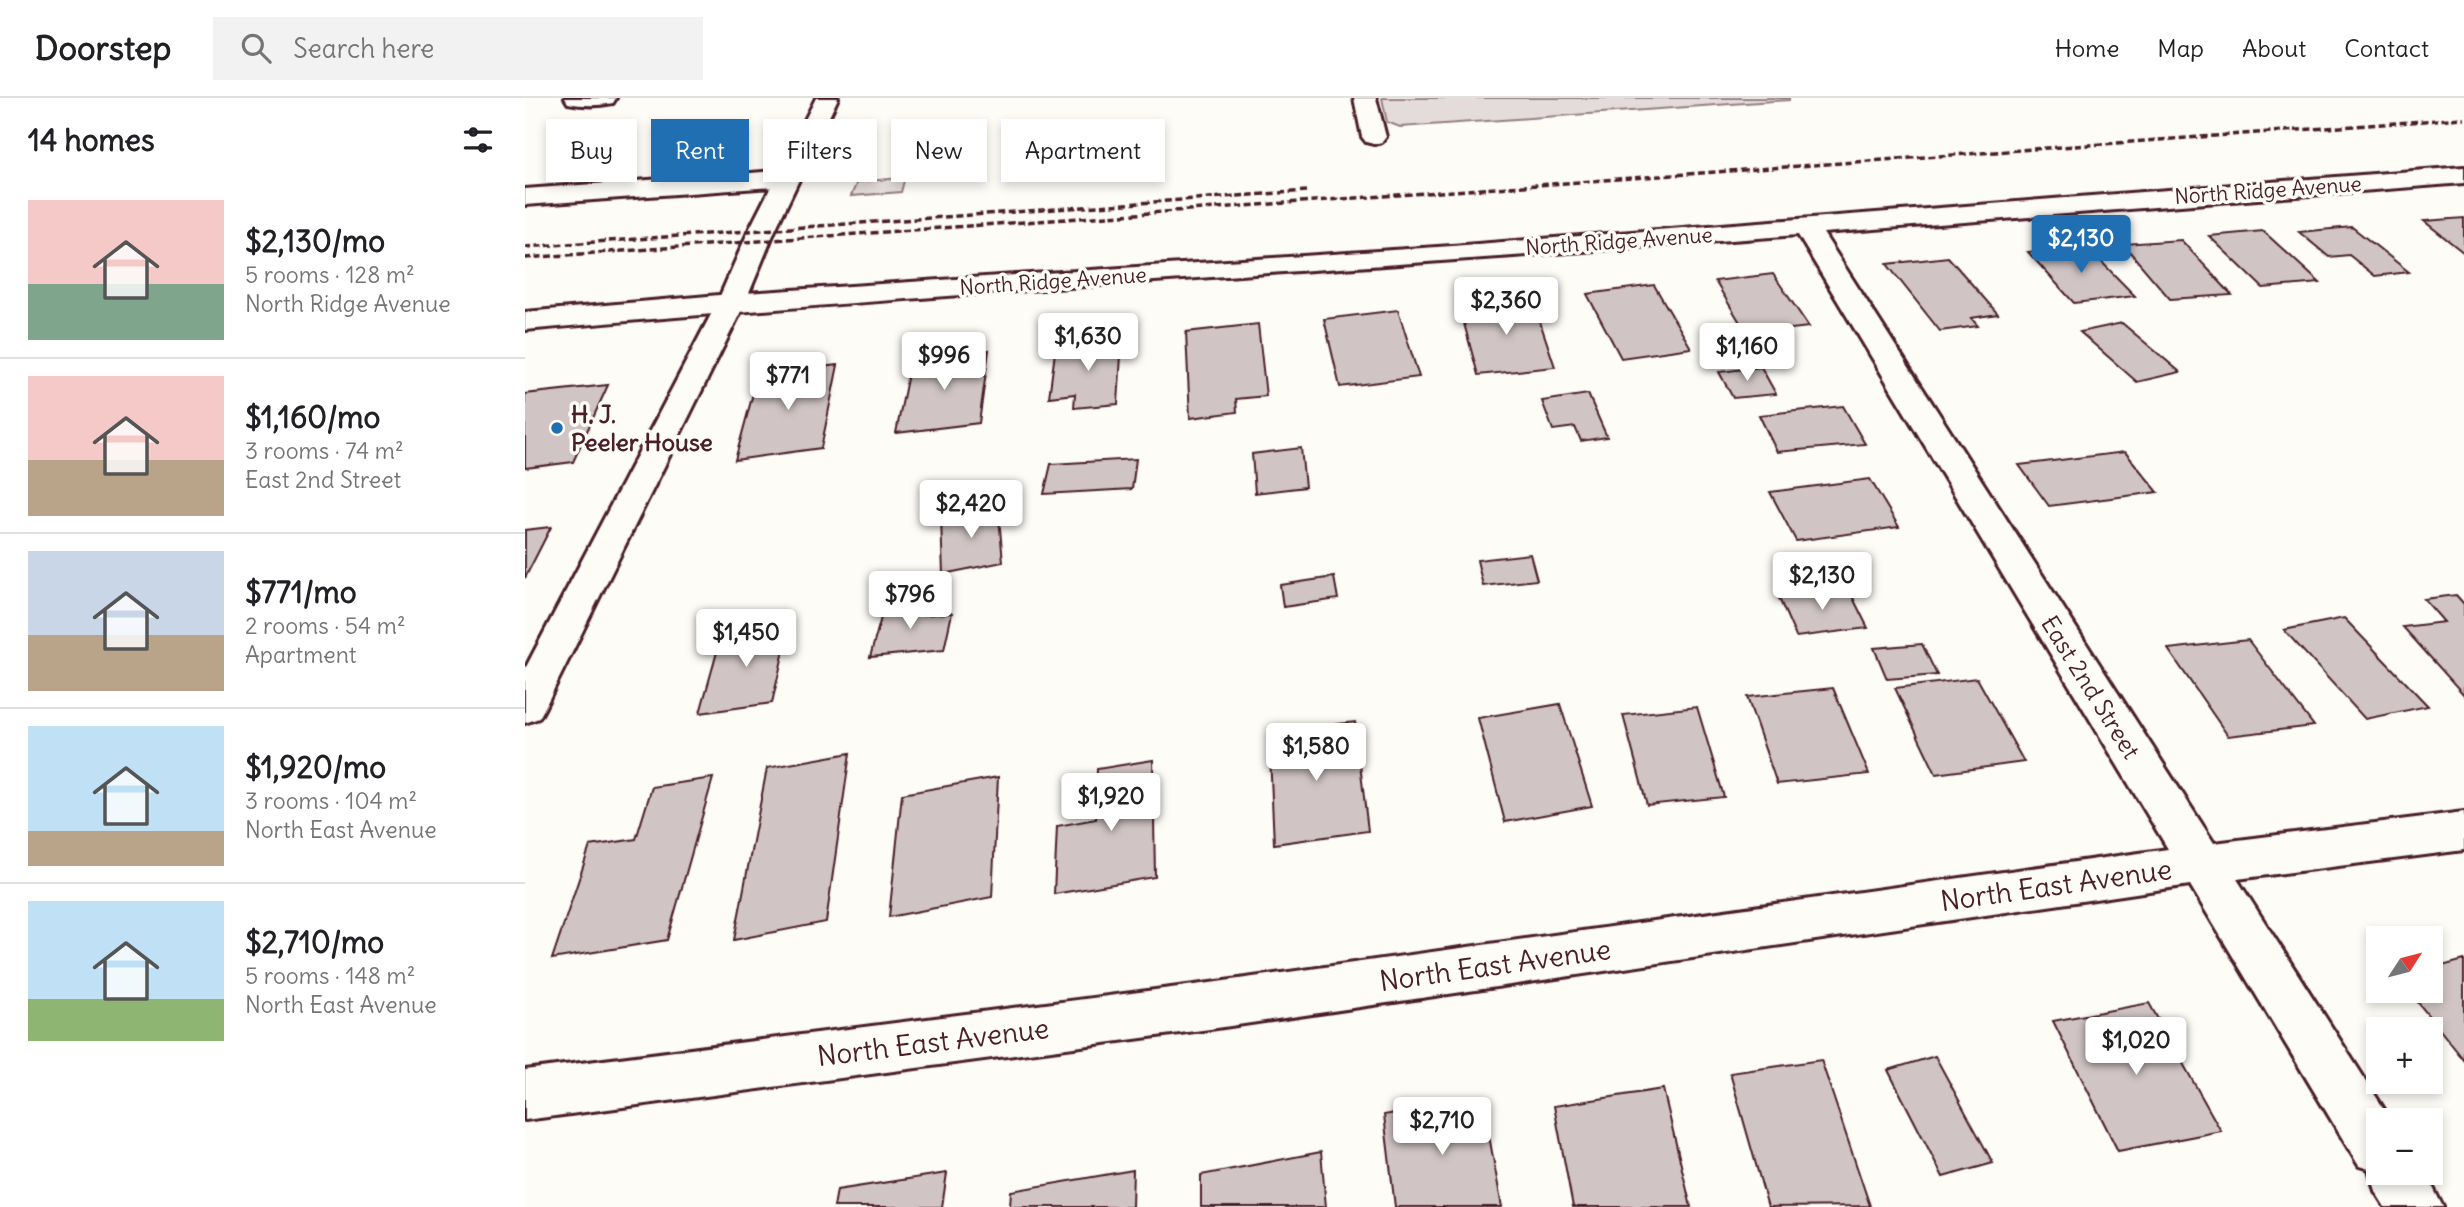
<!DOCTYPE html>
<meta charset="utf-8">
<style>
body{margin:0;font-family:Delius,sans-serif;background:#f2f2f2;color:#202124;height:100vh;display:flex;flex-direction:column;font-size:26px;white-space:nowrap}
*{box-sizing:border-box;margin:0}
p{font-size:23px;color:#757577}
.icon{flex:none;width:38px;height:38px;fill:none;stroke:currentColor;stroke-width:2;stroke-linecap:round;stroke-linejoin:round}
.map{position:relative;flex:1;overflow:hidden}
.panel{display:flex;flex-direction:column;background:#fff;width:525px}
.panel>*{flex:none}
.top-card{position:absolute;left:21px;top:21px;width:665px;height:63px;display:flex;gap:14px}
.needle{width:46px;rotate:54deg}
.controls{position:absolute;left:1841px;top:828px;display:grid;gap:14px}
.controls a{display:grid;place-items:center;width:77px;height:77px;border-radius:0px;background:#fff;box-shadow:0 4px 10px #0003;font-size:35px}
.price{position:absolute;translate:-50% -60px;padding:0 16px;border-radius:7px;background:#fff;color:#222;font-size:23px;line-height:46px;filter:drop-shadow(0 2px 4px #0008)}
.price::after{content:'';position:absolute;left:50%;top:42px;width:21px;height:16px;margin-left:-10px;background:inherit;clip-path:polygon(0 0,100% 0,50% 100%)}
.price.selected{background:#1f6fb2;color:#fff}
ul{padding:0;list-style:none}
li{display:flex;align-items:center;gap:21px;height:175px;padding:0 28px}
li+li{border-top:2px solid #e0e0e0}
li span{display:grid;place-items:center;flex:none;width:196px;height:140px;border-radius:0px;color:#555}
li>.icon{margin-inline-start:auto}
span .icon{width:84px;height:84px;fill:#fffc;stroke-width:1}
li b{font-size:30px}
h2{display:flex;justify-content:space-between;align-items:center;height:84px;padding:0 28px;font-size:30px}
.chip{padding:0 24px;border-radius:0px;background:#fff;box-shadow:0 4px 10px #0003;font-size:24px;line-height:63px}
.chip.selected{background:#1f6fb2;color:#fff}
header{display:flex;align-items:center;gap:42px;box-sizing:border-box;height:98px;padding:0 35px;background:#fff;border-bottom:2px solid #e0e0e0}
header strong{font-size:33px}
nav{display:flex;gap:38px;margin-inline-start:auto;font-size:24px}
.search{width:490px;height:63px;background:#f2f2f2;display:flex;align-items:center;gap:18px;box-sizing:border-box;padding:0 24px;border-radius:0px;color:#757577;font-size:26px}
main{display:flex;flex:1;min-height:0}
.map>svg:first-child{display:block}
.green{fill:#e3dcda;stroke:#967e82;stroke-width:2}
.building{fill:#d0c5c4;stroke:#4a1f2b;stroke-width:2}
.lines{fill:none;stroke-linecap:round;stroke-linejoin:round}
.minor-casing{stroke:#4a1f2b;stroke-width:6}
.major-casing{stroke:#4a1f2b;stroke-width:6}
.minor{fill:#fdfcf7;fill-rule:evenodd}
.major{fill:#fdfcf7;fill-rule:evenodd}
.rail{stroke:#4a1f2b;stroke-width:3.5;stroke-dasharray:7 3.5;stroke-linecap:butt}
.poi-dot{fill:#1f6fb2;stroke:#fdfcf7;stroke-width:2.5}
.labels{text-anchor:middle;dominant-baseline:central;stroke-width:7;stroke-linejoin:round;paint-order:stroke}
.far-street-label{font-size:21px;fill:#4a1f2b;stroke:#fdfcf7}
.poi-label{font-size:24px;font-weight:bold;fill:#4a1f2b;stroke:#fdfcf7;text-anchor:start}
.street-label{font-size:24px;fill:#4a1f2b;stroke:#fdfcf7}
.near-street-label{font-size:28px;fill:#4a1f2b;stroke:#fdfcf7}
</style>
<header>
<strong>Doorstep</strong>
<div class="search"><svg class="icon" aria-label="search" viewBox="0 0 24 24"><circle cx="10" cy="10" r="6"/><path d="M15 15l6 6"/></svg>Search here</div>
<nav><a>Home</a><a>Map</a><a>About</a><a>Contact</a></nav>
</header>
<main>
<section class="panel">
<h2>14 homes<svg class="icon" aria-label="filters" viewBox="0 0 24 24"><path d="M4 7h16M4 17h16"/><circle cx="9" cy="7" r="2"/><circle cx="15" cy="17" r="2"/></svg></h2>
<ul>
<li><span style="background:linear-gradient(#f6c9c9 60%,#7fa58c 0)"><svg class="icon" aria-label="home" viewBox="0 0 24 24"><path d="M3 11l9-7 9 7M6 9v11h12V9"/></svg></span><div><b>$2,130/mo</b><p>5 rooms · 128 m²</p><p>North Ridge Avenue</p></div></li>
<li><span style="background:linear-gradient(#f6c9c9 60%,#b9a48a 0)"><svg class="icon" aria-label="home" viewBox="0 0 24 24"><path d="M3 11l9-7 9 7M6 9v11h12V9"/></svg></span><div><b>$1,160/mo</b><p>3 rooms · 74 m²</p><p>East 2nd Street</p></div></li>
<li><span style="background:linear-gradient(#c9d6e8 60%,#b9a48a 0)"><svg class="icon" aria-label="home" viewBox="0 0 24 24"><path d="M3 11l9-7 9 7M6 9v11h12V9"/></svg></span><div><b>$771/mo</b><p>2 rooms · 54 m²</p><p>Apartment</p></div></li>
<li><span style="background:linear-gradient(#bfe0f5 75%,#b9a48a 0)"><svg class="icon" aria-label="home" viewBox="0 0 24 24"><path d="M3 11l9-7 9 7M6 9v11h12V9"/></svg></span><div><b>$1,920/mo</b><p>3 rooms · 104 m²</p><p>North East Avenue</p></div></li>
<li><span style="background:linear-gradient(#bfe0f5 70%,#8fb573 0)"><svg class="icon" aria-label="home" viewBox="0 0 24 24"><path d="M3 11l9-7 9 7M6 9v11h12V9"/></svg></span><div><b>$2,710/mo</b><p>5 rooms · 148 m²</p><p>North East Avenue</p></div></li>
</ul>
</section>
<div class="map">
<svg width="1939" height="1109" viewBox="0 0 1939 1109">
<rect width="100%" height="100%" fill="#fdfcf7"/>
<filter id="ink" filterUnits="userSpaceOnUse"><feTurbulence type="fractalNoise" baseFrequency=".0143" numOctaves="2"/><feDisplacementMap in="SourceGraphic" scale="14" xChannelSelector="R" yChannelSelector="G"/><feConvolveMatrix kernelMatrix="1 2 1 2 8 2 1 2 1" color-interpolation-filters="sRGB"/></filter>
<g filter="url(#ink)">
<g class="green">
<path d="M857 0H1264V2L875 29 862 24Z"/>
<path d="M375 80 379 83 376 94 326 98 332 84Z"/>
</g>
<g class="building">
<path d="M1939 120V155L1899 123Z"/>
<path d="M1827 129 1884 174 1850 178 1824 157 1804 159 1774 134Z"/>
<path d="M1738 133 1795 185 1738 190 1684 138Z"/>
<path d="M1656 142 1707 197 1645 201 1598 146Z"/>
<path d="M1561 148 1610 198 1549 205 1503 154Z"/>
<path d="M1423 159 1473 216 1446 220 1453 228 1415 233 1362 166Z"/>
<path d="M1248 176 1284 229 1222 236 1190 183Z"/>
<path d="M1129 187 1166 250 1096 260 1062 196Z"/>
<path d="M1007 200 1030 269 953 277 934 207Z"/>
<path d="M873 212 894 279 815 289 799 221Z"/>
<path d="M1597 225 1655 274 1612 284 1555 234Z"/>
<path d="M733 226 741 298 711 301 712 314 665 320 661 234Z"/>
<path d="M597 241 593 306 549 310 550 296 524 299 531 247Z"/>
<path d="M464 252 454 325 371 335 386 261Z"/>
<path d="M313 267 296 350 210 362 233 277Z"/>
<path d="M1236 269 1251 296 1208 300 1194 274Z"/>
<path d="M83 287 48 364 0 370V296Z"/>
<path d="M1063 296 1082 339 1056 343 1050 329 1028 332 1017 303Z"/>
<path d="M1318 308 1340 346 1252 354 1234 317Z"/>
<path d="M776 350 780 389 730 395 727 356Z"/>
<path d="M1600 354 1633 394 1524 408 1494 367Z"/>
<path d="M611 361 607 391 519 396 526 366Z"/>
<path d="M1345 381 1374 429 1271 443 1245 394Z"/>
<path d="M473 408 478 464 418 476 416 420Z"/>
<path d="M26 429 0 480V432Z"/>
<path d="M1005 456 1012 482 958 488 952 462Z"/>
<path d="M809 479 813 501 758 509 755 487Z"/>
<path d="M1323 490 1343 530 1271 539 1253 498Z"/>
<path d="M1931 497 1939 506V597L1878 529 1919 524 1899 501Z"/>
<path d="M400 505 396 517 427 515 419 552 345 559 359 509Z"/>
<path d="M1819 520 1903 608 1840 621 1759 532Z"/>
<path d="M265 526 247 605 175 615 197 536Z"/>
<path d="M1723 542 1789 628 1703 638 1643 551Z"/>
<path d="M1397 546 1412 577 1362 581 1349 550Z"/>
<path d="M1452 580 1499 664 1411 676 1370 590Z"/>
<path d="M1308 590 1344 676 1252 686 1222 599Z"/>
<path d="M1035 606 1067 708 980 724 953 620Z"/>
<path d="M1172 609 1199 699 1122 707 1098 617Z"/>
<path d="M830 624 843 733 749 746 744 634Z"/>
<path d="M325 655 301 824 209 842 242 670Z"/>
<path d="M628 662 630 779 529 796 532 728 571 721 572 671Z"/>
<path d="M473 679 467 799 364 819 377 696Z"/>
<path d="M188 680 142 842 27 861 65 748 111 741 127 689Z"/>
<path d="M1939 862V962L1883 892H1906V871Z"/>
<path d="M1624 905 1696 1033 1593 1053 1528 923Z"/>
<path d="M1410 958 1468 1065 1418 1079 1363 972Z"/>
<path d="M1296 962 1345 1108 1243 1109 1205 975Z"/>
<path d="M1138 991 1166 1109H1048L1029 1008Z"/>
<path d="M957 999 977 1109H870L859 1017Z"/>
<path d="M796 1054 801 1109H676V1077Z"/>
<path d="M608 1072 607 1109H485L486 1093Z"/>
<path d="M422 1075 417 1109H309L312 1092Z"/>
</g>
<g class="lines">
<defs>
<g id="minor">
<path d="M829 0H851L861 39 857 44 849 46 841 44 837 39Z"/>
<path d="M170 47 179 49 182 54 164 80 262 72 271 75 275 80 271 85 262 88 0 107V91L137 81 161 49Z"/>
<path d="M1939 69V85L1298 135 1689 745 1939 714V752L1712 781 1866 1022H1853V1074H1900L1918 1109H1860L1850 1093 1844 1071 1834 1068 1665 787 685 931 0 1022V972L685 885 1643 751 1273 137C849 170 424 194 0 232V214L206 196 927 148Z"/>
</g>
<g id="major">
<path d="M40 0H91L88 5C74 8 57 8 43 5Z"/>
<path d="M291 0H313L250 132 220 205 20 609 14 620 0 625V571L192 205 224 132Z"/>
</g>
</defs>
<use href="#minor" class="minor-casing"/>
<use href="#major" class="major-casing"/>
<use href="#minor" class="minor"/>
<use href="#major" class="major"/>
<g class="rail">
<path d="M0 149 783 93"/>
<path d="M0 160 1939 20"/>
</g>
</g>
</g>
<circle class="poi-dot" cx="32" cy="330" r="7"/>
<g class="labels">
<g class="far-street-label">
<text transform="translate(1743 92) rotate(-4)">North Ridge Avenue</text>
<text transform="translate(1094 143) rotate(-4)">North Ridge Avenue</text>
<text transform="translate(528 183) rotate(-4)">North Ridge Avenue</text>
</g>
<g class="poi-label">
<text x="46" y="316">H. J.<tspan x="46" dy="28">Peeler House</tspan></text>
</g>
<g class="street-label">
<text transform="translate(1566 589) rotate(58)">East 2nd Street</text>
</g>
<g class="near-street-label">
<text transform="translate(1531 787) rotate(-8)">North East Avenue</text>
<text transform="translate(970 867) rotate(-8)">North East Avenue</text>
<text transform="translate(408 944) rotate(-7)">North East Avenue</text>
</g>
</g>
</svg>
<div class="controls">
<a><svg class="needle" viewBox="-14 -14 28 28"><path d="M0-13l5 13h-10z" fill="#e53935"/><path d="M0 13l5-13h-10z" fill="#757577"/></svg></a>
<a>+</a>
<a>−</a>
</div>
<b class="price selected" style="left:1556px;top:177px">$2,130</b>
<b class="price" style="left:981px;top:239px">$2,360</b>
<b class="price" style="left:563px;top:275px">$1,630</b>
<b class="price" style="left:1222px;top:285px">$1,160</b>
<b class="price" style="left:419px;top:294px">$996</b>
<b class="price" style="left:263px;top:314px">$771</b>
<b class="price" style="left:446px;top:442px">$2,420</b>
<b class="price" style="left:1297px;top:514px">$2,130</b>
<b class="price" style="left:385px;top:533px">$796</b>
<b class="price" style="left:221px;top:571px">$1,450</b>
<b class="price" style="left:791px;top:685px">$1,580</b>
<b class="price" style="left:586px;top:735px">$1,920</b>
<b class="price" style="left:1611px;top:979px">$1,020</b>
<b class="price" style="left:917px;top:1059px">$2,710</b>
<div class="top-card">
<a class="chip">Buy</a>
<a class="chip selected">Rent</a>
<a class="chip">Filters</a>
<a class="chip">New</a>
<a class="chip">Apartment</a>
</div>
</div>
</main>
